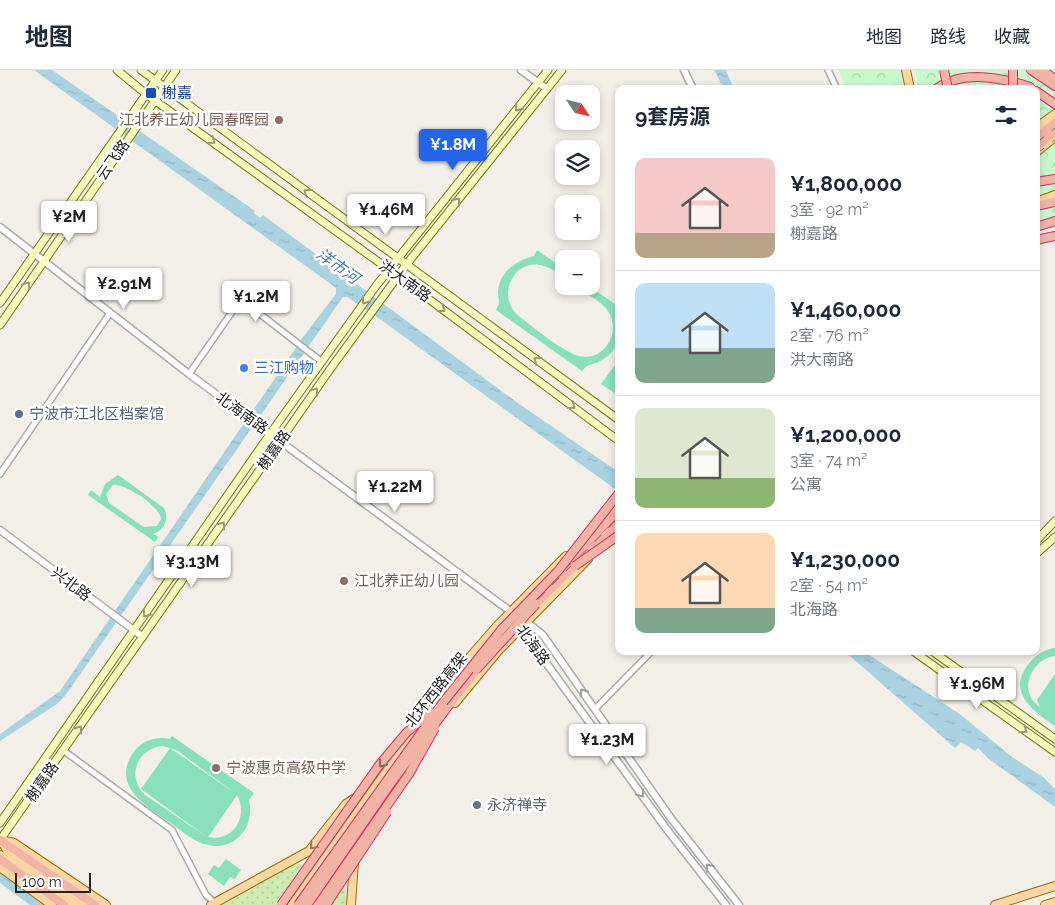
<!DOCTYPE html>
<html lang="zh">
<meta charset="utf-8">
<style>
body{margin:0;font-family:Raleway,"Noto Sans SC",sans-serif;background:#f6f6f7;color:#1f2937;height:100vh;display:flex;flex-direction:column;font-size:19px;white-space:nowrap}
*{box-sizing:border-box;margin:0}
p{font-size:16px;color:#747a83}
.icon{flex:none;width:28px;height:28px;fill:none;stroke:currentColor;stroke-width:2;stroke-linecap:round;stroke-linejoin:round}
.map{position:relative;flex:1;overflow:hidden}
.drawer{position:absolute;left:615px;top:15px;width:425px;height:570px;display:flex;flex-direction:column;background:#fff;border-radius:10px;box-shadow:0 2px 8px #0003}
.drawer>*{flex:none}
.needle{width:32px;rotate:125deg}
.buttons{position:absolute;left:555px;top:15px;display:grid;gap:10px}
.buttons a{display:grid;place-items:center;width:45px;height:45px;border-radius:10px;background:#fff;box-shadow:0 2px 8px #0003;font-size:25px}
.scale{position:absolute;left:15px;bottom:12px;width:76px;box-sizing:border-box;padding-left:5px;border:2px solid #222;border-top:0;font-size:14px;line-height:18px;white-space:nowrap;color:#222;-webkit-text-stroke:4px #fff;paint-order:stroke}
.price{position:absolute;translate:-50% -42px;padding:0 11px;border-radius:5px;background:#fff;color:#222;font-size:16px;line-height:32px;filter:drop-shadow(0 1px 2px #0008)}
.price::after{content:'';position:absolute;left:50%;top:30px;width:15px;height:11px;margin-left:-8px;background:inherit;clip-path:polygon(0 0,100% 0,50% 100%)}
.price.current{background:#2563eb;color:#fff}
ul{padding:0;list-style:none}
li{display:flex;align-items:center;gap:15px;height:125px;padding:0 20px}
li+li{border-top:1px solid #e0e1e3}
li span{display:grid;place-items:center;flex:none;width:140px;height:100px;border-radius:10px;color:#555}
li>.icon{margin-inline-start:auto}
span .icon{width:60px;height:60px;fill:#fffc;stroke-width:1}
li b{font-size:21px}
h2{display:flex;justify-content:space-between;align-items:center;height:60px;padding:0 20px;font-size:21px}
header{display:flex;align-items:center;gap:30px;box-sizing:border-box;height:70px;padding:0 25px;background:#fff;border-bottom:1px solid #e0e1e3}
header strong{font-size:24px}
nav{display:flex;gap:28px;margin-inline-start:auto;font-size:18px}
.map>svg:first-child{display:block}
.grass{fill:url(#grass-dots)}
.park{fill:url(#park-crowns)}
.pitch{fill:#88e0be;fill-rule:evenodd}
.water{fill:url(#water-ripples)}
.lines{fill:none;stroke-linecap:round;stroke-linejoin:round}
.minor-casing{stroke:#a9a9a9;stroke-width:8}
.tertiary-casing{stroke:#a9a9a9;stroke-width:9}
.secondary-casing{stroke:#707d05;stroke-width:9}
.primary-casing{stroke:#a06b00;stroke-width:10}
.trunk-casing{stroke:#dc2a67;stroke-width:10}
.minor{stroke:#fff;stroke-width:5}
.tertiary{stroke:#fff;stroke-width:6}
.secondary{stroke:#f7fabf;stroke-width:7}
.primary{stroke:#fcd6a4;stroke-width:8}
.trunk{stroke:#f2b4a3;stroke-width:8}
.rail{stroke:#707070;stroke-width:1;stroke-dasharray:10 10;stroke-linecap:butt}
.trunk-bridge-casing{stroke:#dc2a67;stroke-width:10;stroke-linecap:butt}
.trunk-bridge{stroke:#f2b4a3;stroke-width:8}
.oneway{stroke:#979978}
.oneway2{stroke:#9c9c9c}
.oneway3{stroke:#8a6b62}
.oneway4{stroke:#8f7c63}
.transit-dot{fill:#1a4fb4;stroke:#fff;stroke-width:2}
.education-dot{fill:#8d6e63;stroke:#fff;stroke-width:2}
.shop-dot{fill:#3f7fe0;stroke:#fff;stroke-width:2}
.service-dot{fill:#5c6f8a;stroke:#fff;stroke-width:2}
.worship-dot{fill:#6b7280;stroke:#fff;stroke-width:2}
.labels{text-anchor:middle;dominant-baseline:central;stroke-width:5;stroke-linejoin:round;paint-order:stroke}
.transit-label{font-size:15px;fill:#164399;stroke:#fff;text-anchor:start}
.education-label{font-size:15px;fill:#785e54;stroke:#fff;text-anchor:start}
.street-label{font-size:15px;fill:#222;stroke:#fff}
.shop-label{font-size:15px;fill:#366cbe;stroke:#fff;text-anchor:start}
.service-label{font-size:15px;fill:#4e5e75;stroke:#fff;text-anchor:start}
.worship-label{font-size:15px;fill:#5b616d;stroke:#fff;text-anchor:start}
.water-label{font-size:16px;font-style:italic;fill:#4a7aab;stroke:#fff}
</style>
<header>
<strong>地图</strong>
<nav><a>地图</a><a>路线</a><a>收藏</a></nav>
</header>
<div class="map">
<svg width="1055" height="835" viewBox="0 0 1055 835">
<defs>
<pattern id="grass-dots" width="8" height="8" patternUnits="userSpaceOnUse" patternTransform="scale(1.25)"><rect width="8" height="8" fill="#cdebb0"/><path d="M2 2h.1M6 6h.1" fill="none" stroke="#b0c997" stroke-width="1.8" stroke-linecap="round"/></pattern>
<pattern id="park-crowns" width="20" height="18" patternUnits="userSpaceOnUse" patternTransform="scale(1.25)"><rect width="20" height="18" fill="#c8facc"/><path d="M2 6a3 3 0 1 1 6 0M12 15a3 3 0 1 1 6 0" fill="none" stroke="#acd6af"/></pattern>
<pattern id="water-ripples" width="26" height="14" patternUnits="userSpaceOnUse" patternTransform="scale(1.25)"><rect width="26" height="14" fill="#aad3df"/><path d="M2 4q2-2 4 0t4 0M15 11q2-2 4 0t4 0" fill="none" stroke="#92b5bf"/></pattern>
</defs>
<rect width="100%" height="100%" fill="#f2efe9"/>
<g class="grass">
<path d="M298 793 303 795 302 798 277 835H217Z"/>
<path d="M340 813 346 820 347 835H324Z"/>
</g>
<g class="park">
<path d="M838 0H901L906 19H847Z"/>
<path d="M915 0H1055V157L1036 159V19H918Z"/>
</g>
<g class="pitch">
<path d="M537 180 564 199V208C558 204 552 198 544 196 514 186 495 227 519 246 531 256 565 283 579 286 604 292 622 262 608 241 601 231 585 223 575 216H589L619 237C619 258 623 278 602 290 594 295 588 293 582 301L496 240C501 232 498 229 498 221 500 201 517 190 534 186Z"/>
<path d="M619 289V326L601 314Z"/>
<path d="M118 405 164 438C169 450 165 460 153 464L158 467 155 472 88 425 91 420 100 427 105 414ZM113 415C125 413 160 436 161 449L157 456 144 457 109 433 106 424Z"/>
<path d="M1055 578V586C1031 589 1017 622 1040 637L1037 630 1055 604V656C1031 640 1005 620 1031 591 1038 584 1045 579 1055 578Z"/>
<path d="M172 666 254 723 249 730C255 756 236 781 208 775 195 773 183 762 172 754 148 737 108 716 135 680 144 670 157 666 170 669ZM162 676 170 678 141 719 207 767 145 725C126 706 137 679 162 676ZM170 678 178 681 236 724ZM237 725C249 747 233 772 208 767Z"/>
<path d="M226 789 241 800 235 809 230 807 224 816 208 804 214 795 219 798Z"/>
</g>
<g class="water">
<path d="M34 0H52L255 141 254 143 260 148 263 145 522 336 617 401 619 422 377 247 347 227H343L65 626 57 634 0 671V664L60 621 306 263 336 224V218L332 215Z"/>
<path d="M714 0H726L734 19H724Z"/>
<path d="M840 581H863L920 618 961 645 1012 687 1043 707 1055 719V737L989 689 978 678 975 681 961 672 955 678 850 586Z"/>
<path d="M0 801 47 835H30L0 813Z"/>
</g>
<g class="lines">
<defs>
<g id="minor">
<path d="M828 0 837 19"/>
<path d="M240 223 251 237 322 292"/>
<path d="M189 304 243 226"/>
<path d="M0 404 110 243"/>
<path d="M596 638 652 581"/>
<path d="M64 681 172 760 206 825 215 833"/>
</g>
<g id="tertiary">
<path d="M521 0 547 19"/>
<path d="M684 0 693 19"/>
<path d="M0 157 189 304 514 544"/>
<path d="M0 460 143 567"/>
<path d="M523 549 543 565 670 747 739 835"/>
<path d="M518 554 665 757 726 835"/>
</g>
<g id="secondary">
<path d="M117 0 146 24 398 206 619 371"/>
<path d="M141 0 619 350"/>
<path d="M0 233 163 0"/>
<path d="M0 255 176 0"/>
<path d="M1036 471 1055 451"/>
<path d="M1036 484 1055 467"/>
<path d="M913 581 1055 682"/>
<path d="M932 581 1055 669"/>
<path d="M0 753 270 364 376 216 548 0"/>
<path d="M0 770 331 298 406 195 562 0"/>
</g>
<g id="primary">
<path d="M906 0 910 19"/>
<path d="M1036 58 1055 44"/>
<path d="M1036 82 1055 67"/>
<path d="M1036 132 1055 125"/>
<path d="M599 453 619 433"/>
<path d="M605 472 619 459"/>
<path d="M455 633 498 581 588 489"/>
<path d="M0 770 14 773 106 835"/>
<path d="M1 770 8 782 86 835"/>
<path d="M0 785 75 835"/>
<path d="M0 797 52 835"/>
<path d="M211 835 309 781 346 734 355 728"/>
<path d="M292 835 373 720 470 587 498 555 566 486"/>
<path d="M313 835 386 727"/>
<path d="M351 835 354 792"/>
<path d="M995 835 1055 816"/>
<path d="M1045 835 1055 832"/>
</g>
<g id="trunk">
<path d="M1031 0 1055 16"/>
<path d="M1042 0 1055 9"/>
<path d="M936 19C961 0 1000 7 1030 17"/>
<path d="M1036 21 1055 34"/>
<path d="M1036 68 1055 53"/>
<path d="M1036 77 1055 62"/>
<path d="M1036 112 1055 109"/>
<path d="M1036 136 1055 132"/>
<path d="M1036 157 1055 151"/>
<path d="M1036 170 1055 166"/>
<path d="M571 489 619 440"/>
<path d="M536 534 619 452"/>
<path d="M446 639 476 600"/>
<path d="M0 770 95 835"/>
<path d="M0 789 64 835"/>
</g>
</defs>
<use href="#minor" class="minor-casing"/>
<use href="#tertiary" class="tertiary-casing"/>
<use href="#secondary" class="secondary-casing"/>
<use href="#primary" class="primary-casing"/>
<use href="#trunk" class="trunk-casing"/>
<use href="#minor" class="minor"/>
<use href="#tertiary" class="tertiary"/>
<use href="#secondary" class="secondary"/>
<use href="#primary" class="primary"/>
<use href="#trunk" class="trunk"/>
<g class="rail">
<path d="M1036 73 1055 58"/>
<path d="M1036 84 1055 70"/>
<path d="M375 731 443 637 506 562 619 447"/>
</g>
<defs>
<g id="trunk-bridge">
<path d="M944 0 948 19"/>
<path d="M1013 19V0"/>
<path d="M575 496 619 465"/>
<path d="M476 600 536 534"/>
<path d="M281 835 380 694 407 662 431 642"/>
<path d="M298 835 441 635 502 559 558 501 619 423"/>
<path d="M307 835 391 713 446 639"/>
<path d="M318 835 409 704 435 658"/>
<path d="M326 835 387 742"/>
</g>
</defs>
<use href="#trunk-bridge" class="trunk-bridge-casing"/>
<use href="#trunk-bridge" class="trunk-bridge"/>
</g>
<defs><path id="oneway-chevron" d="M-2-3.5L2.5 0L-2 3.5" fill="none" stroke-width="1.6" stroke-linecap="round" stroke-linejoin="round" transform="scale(1.25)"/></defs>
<g class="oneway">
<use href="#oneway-chevron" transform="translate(518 38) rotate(129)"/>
<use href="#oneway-chevron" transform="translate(212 71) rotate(36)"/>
<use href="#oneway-chevron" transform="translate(307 122) rotate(-144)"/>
<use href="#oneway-chevron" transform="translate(457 131) rotate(-51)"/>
<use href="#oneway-chevron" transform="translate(27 215) rotate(-56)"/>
<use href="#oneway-chevron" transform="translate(365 231) rotate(126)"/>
<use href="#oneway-chevron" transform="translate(442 239) rotate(37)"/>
<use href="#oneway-chevron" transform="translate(537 290) rotate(-144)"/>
<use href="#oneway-chevron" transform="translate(315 321) rotate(-56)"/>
<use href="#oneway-chevron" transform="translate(572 336) rotate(37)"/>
<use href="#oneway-chevron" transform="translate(222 455) rotate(-55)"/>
<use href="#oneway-chevron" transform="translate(146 544) rotate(125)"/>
<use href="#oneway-chevron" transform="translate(79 659) rotate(-55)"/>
<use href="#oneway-chevron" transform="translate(1024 660) rotate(35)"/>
</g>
<g class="oneway2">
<use href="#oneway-chevron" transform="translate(583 622) rotate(-125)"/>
<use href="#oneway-chevron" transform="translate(641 724) rotate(54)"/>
<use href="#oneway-chevron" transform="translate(709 797) rotate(-128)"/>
</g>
<use class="oneway3" href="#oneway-chevron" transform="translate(382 694) rotate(128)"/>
<use class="oneway4" href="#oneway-chevron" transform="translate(313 776) rotate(132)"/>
<rect class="transit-dot" x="145" y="17" width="12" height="12" rx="2.5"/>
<g class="education-dot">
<circle cx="279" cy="50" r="5"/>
<circle cx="344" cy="511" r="5"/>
<circle cx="216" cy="698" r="5"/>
</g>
<circle class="shop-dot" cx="244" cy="298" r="5"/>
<circle class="service-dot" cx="19" cy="344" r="5"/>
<circle class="worship-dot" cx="477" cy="735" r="5"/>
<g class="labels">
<g class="transit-label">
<text x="162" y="23">榭嘉</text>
</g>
<g class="education-label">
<text x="269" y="50" text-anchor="end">江北养正幼儿园春晖园</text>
<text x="354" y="511">江北养正幼儿园</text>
<text x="226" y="698">宁波惠贞高级中学</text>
</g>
<g class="street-label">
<text transform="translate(113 90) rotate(-55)">云飞路</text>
<text transform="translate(405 211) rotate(36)">洪大南路</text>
<text transform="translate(242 343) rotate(36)">北海南路</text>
<text transform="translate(274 380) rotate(-55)">榭嘉路</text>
<text transform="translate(71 514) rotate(37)">兴北路</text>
<text transform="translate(533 575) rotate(55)">北海路</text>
<text transform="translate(436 620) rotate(-52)">北环西路高架</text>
<text transform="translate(42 712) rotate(-55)">榭嘉路</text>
</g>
<g class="shop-label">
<text x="254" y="298">三江购物</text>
</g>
<g class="service-label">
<text x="29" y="344">宁波市江北区档案馆</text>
</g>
<g class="worship-label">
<text x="487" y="735">永济禅寺</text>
</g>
<g class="water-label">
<text transform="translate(338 196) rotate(36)">洋市河</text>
</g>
</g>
</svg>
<div class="buttons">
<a><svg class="needle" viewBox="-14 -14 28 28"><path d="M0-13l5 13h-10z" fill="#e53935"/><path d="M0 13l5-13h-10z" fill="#747a83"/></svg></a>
<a><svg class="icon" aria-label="layers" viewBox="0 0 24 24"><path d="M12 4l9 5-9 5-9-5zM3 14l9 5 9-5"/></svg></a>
<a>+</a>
<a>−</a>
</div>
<div class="scale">100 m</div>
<b class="price current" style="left:453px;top:101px">¥1.8M</b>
<b class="price" style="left:386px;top:166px">¥1.46M</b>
<b class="price" style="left:69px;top:173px">¥2M</b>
<b class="price" style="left:124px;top:240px">¥2.91M</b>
<b class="price" style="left:256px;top:253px">¥1.2M</b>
<b class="price" style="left:395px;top:443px">¥1.22M</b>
<b class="price" style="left:192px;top:518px">¥3.13M</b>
<b class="price" style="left:977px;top:640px">¥1.96M</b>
<b class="price" style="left:607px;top:696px">¥1.23M</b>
<section class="drawer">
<h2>9套房源<svg class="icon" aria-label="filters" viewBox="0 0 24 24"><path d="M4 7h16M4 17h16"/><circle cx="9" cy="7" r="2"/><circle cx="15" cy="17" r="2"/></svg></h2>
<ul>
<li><span style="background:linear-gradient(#f6c9c9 75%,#b9a48a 0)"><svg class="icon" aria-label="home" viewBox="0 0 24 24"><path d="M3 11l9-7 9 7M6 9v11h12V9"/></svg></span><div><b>¥1,800,000</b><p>3室 · 92 m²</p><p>榭嘉路</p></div></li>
<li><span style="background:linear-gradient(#bfe0f5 65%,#7fa58c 0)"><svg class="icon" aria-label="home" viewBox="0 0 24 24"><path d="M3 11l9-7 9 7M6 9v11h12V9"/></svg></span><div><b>¥1,460,000</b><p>2室 · 76 m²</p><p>洪大南路</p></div></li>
<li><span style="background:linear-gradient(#dfe7d0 70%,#8fb573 0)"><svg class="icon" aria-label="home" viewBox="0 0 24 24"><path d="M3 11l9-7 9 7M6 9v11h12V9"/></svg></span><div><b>¥1,200,000</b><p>3室 · 74 m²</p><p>公寓</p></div></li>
<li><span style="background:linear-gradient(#ffd9b3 75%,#7fa58c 0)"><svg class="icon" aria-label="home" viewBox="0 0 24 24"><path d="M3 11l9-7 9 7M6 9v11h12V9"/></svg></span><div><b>¥1,230,000</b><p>2室 · 54 m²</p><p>北海路</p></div></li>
</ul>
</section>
</div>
